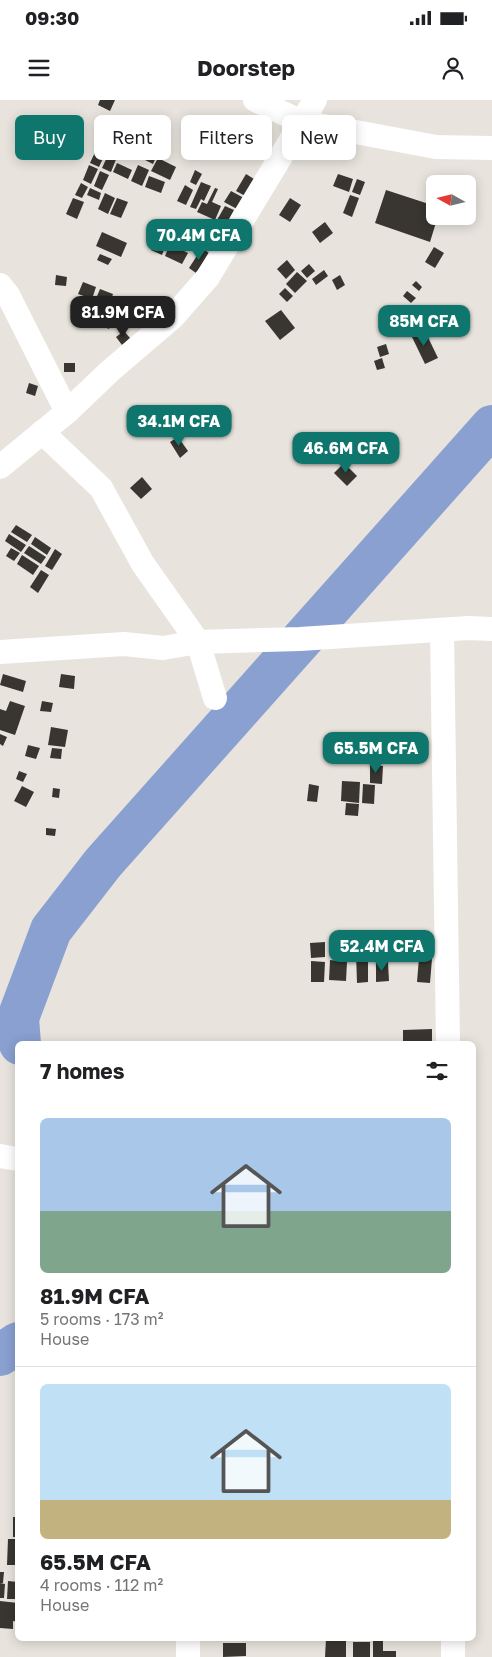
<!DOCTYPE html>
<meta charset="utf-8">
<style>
body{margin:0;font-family:"Golos Text",sans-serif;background:#f6f6f6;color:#202124;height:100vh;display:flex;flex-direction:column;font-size:19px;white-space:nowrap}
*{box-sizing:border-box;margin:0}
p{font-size:16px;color:#757577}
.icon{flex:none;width:28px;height:28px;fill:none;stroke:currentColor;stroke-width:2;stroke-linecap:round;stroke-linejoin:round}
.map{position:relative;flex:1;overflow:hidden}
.details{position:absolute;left:15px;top:941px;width:461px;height:600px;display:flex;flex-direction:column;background:#fff;border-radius:8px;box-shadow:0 2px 12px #0003}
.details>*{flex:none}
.guide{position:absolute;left:15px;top:15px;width:462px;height:45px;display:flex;gap:10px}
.needle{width:32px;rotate:278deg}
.buttons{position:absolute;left:426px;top:75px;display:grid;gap:10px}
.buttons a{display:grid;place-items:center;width:50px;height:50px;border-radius:8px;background:#fff;box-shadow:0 2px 12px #0003;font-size:25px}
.price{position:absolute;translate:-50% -42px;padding:0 11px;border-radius:10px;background:#0f766e;color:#fff;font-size:16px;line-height:32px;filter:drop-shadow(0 1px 2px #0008)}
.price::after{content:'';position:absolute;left:50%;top:30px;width:15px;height:11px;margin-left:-8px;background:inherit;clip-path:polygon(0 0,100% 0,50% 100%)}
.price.active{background:#222;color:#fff}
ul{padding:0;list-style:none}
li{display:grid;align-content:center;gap:10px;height:265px;padding:0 25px}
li+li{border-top:1px solid #e0e0e0}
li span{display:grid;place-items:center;height:155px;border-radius:8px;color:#555}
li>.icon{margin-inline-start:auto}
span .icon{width:90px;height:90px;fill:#fffc;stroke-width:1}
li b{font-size:21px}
h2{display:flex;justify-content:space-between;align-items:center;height:60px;padding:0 25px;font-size:21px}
.tag{padding:0 18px;border-radius:8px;background:#fff;box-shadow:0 2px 12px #0003;font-size:18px;line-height:45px}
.tag.active{background:#0f766e;color:#fff}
.status{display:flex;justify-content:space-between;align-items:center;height:35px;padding:0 25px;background:#fff;direction:ltr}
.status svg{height:14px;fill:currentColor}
header{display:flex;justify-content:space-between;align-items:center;height:65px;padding:0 25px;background:#fff;font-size:22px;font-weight:700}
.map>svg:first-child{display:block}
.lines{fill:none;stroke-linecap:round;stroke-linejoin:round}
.river{stroke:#89a0d0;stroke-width:42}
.building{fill:#393631}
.street{stroke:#fff;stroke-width:24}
</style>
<div class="status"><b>09:30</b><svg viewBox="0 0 49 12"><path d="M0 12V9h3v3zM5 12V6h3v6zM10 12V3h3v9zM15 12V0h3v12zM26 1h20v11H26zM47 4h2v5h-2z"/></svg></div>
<header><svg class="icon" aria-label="menu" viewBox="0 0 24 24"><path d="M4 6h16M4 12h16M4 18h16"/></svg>Doorstep<svg class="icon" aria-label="person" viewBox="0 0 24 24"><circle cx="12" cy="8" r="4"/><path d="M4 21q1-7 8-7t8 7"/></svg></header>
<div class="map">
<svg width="492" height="1557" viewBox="0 0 492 1557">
<rect width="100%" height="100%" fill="#e8e4dd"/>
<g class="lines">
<g class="river">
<path d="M20 944 18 918 51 830 103 763 492 326"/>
<path d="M0 1255 18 1243"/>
</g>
</g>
<g class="building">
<path d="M100 0H115L110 11 98 5Z"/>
<path d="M102 34 111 39 108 47 98 43Z"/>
<path d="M97 48 106 52 99 67 90 63Z"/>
<path d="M147 51 157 55 153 64 143 59Z"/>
<path d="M109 53 117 57 111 72 102 68Z"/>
<path d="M158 58 176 67 170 80 151 71Z"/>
<path d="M117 63 132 70 128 79 113 72Z"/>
<path d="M89 65 98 69 91 84 83 80Z"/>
<path d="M138 65 149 70 142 86 131 81Z"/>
<path d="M195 70 202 74 196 85 190 82Z"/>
<path d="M100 71 109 75 102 90 94 86Z"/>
<path d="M246 74 257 81 247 97 236 91Z"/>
<path d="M338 74 353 79 349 92 333 86Z"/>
<path d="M149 76 165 82 161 93 145 87Z"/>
<path d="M357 79 365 82 360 95 352 92Z"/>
<path d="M201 82 211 86 204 101 201 99 196 109 190 107Z"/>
<path d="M81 83 88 87 82 98 75 95Z"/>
<path d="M185 85 193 90 186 105 177 101Z"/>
<path d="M90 88 101 93 99 100 87 95Z"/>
<path d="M215 88 218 89 212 102 221 106 215 120 197 112 202 102 207 104Z"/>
<path d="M386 90 435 106V116H438L430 142 375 123Z"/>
<path d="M231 91 244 98 237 109 224 102Z"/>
<path d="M105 93 115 98 108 114 98 109Z"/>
<path d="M350 95 359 98 352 117 343 113Z"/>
<path d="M73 98 84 102 77 119 66 114Z"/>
<path d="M117 98 128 102 121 118 110 114Z"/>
<path d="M290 98 301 105 290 122 279 115Z"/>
<path d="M225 106 234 110 226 125 217 120Z"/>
<path d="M446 116H461L458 123 445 119Z"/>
<path d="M325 122 333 133 320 143 312 132Z"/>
<path d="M210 127 222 133 213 149 202 143Z"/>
<path d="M102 132 127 143 121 157 96 146Z"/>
<path d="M159 133 169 137 162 155 151 150Z"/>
<path d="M170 144 188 153 182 164 165 156Z"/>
<path d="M434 147 444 153 435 168 425 162Z"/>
<path d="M202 148 209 153 196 173 189 168Z"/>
<path d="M100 154 112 159 108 165 97 160Z"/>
<path d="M287 160 295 170 286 179 277 169Z"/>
<path d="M309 164 315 171 307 178 301 171Z"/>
<path d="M324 170 328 176 316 185 312 179Z"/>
<path d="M297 172 307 181 295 193 286 184Z"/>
<path d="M56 175 67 177 66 186 55 185Z"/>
<path d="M340 175 345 185 337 190 332 180Z"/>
<path d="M416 181 422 187 419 191 412 185Z"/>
<path d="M83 182 96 187 92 199 78 194Z"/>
<path d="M285 188 293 196 287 202 279 194Z"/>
<path d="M100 189 113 194 109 207 95 201Z"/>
<path d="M407 191 416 198 411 203 403 196Z"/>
<path d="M94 205 115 215 109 229 87 219Z"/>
<path d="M142 207 153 213 147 226 136 220Z"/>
<path d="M281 210 295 228 280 240 265 221Z"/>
<path d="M424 229 438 258 425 264 411 235Z"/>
<path d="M124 231 130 238 122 245 116 237Z"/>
<path d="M386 244 389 254 380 257 377 247Z"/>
<path d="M382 258 385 268 377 270 374 261Z"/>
<rect x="64" y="263" width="11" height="9"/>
<path d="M29 283 38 286 35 296 26 293Z"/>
<path d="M178 337 188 351 180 358 170 342Z"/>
<path d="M344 363 357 376 347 386 334 373Z"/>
<path d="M142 377 152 389 141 399 130 388Z"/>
<path d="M16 425 32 435 27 442 11 432Z"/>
<path d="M9 434 26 445 21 452 5 441Z"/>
<path d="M35 437 51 448 47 455 31 444Z"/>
<path d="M29 446 46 457 41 464 24 453Z"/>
<path d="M11 448 20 453 14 461 6 456Z"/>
<path d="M55 449 62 454 52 470 45 466Z"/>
<path d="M22 455 39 466 33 475 17 464Z"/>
<path d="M41 470 49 475 38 493 30 487Z"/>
<path d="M3 574 26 581 23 592 0 585Z"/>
<path d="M61 574 75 576 74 589 59 587Z"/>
<path d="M10 601 25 606 15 635 0 630V609L6 611Z"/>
<path d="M42 601 53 603 51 612 40 611Z"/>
<path d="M51 627 68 630 65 647 48 645Z"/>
<path d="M0 634 7 637 3 646 0 644Z"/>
<path d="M28 645 40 648 36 659 25 656Z"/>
<path d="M52 648 62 649 61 659 50 658Z"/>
<path d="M370 665 383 666 382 684 370 683Z"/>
<path d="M19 671 27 674 23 682 16 679Z"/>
<path d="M342 681 360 682 359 703 341 701Z"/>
<path d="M309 684 319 686 317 702 307 701Z"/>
<path d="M363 684 375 685 374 704 362 703Z"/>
<path d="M22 686 34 692 26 707 14 701Z"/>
<path d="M53 688 60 689 59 698 52 697Z"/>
<path d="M346 703 359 704 358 716 345 715Z"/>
<path d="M46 728 56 729 55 736 46 735Z"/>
<path d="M325 842V857L311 858 310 843Z"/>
<path d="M364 843H375V860H368V882L357 883 356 853H364Z"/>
<path d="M396 843H404V854L396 853Z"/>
<path d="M331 844 351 846 349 859 330 856Z"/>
<path d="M421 845H431V856H420Z"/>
<path d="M419 858 432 859 430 883 417 882Z"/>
<path d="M330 860 347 862 346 881 329 880Z"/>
<path d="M311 861 325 862 324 882H311Z"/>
<path d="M376 862H388L389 881 376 882Z"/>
<path d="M432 929V944H403V930Z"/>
<rect x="13" y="1417" width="5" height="20"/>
<path d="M8 1439H18V1465H7Z"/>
<path d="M0 1472H4L3 1483H0Z"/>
<path d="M8 1481 18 1482V1499H7Z"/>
<path d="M0 1483 5 1484 4 1498H0Z"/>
<path d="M0 1501 18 1503V1522L13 1521V1529L0 1528Z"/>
<path d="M326 1539H346V1557H325Z"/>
<path d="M383 1539V1551H396V1557H373V1540Z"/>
<rect x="353" y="1542" width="17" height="15"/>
<path d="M223 1543H246V1556L223 1557Z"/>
</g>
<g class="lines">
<g class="street">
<path d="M255 0 302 22 436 47 492 48"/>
<path d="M0 185 8 195 67 312"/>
<path d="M42 332 101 388 143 464 198 542 215 598"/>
<path d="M0 367 67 312 110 271 172 218 208 177 315 0"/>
<path d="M442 530 448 944"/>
<path d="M0 552 124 544 163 548 198 542 300 539 468 528 492 529"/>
<path d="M0 1056 18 1059"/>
<path d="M188 1557V1539"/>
<path d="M453 1557V1539"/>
</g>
</g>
</svg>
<div class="buttons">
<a><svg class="needle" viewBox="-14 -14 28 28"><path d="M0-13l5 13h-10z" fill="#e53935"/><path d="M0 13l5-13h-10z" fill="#757577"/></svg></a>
</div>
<b class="price" style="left:199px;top:161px">70.4M CFA</b>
<b class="price active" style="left:123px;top:238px">81.9M CFA</b>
<b class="price" style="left:424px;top:247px">85M CFA</b>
<b class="price" style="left:179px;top:347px">34.1M CFA</b>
<b class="price" style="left:346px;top:374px">46.6M CFA</b>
<b class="price" style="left:376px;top:674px">65.5M CFA</b>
<b class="price" style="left:382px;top:872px">52.4M CFA</b>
<div class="guide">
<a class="tag active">Buy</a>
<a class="tag">Rent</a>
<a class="tag">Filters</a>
<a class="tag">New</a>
</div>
<section class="details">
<h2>7 homes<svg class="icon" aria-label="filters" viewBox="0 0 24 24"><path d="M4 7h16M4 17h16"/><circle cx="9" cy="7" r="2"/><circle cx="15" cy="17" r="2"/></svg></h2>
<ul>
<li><span style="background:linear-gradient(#a9c7e8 60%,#7fa58c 0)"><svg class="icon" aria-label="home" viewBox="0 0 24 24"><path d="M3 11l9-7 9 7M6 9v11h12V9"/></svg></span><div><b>81.9M CFA</b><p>5 rooms · 173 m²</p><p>House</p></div></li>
<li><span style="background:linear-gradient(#bfe0f5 75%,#c2b280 0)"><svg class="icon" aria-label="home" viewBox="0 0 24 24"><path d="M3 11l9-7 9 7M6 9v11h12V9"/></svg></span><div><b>65.5M CFA</b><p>4 rooms · 112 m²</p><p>House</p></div></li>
</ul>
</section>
</div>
